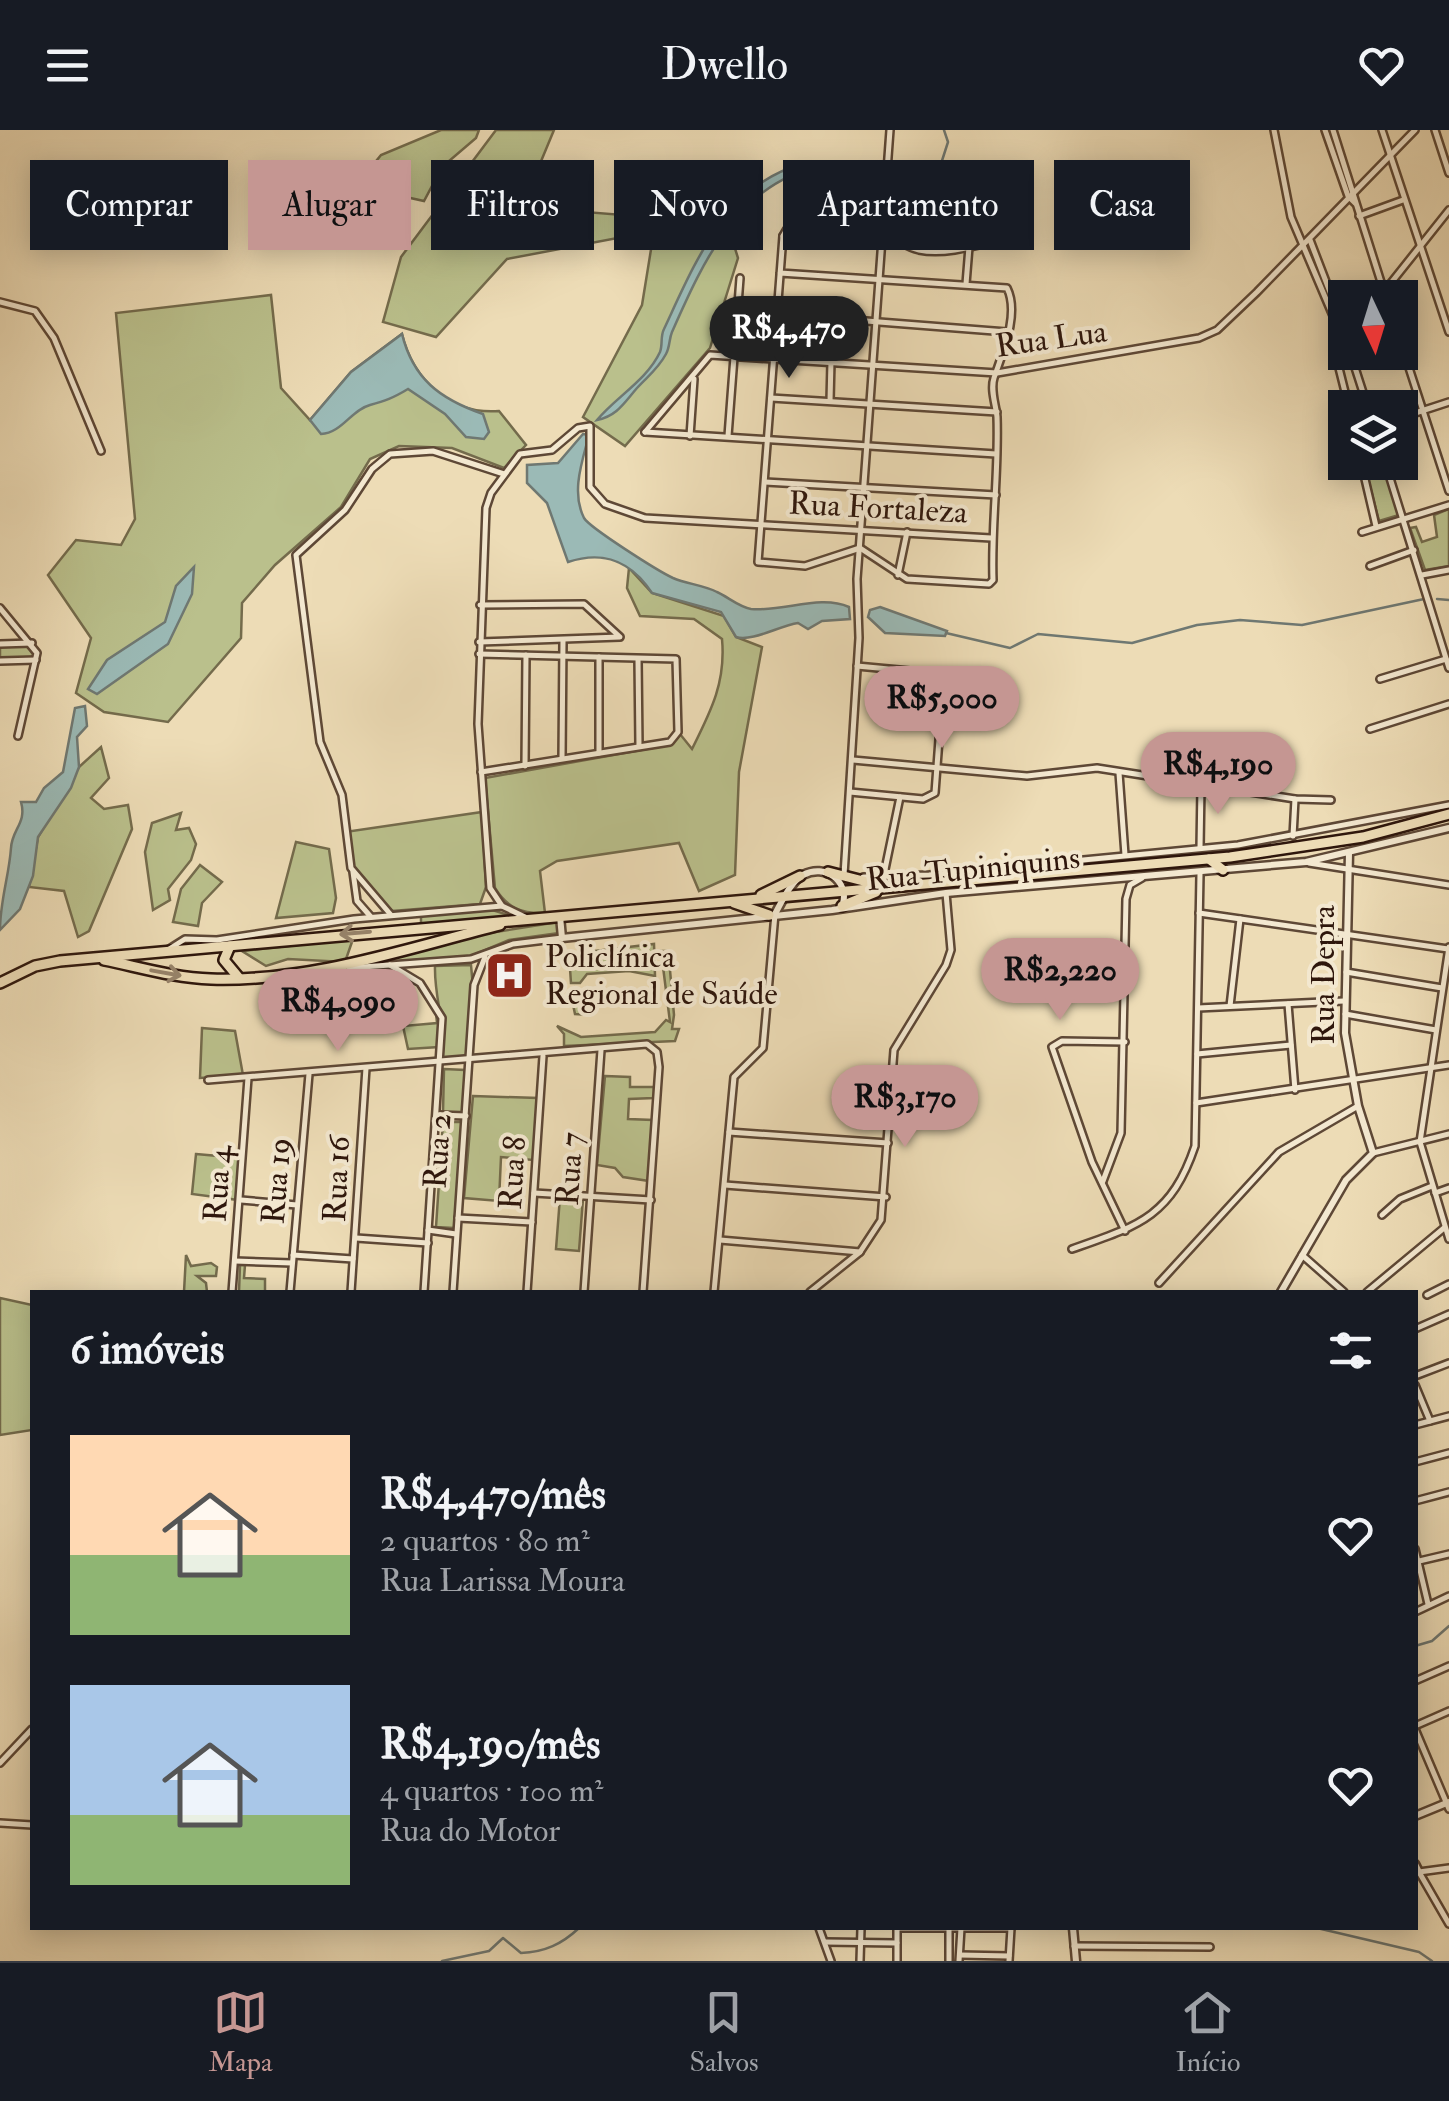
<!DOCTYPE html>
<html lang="pt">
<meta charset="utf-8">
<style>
body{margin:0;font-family:"IM FELL Double Pica",serif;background:#242831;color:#f1f3f6;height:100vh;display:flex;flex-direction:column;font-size:38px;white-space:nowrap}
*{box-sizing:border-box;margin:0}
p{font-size:32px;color:#9ea1a6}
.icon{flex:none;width:55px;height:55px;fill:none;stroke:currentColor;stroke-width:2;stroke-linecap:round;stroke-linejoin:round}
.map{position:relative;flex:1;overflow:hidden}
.details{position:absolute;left:30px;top:1160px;width:1388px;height:640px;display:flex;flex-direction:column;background:#171b24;border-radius:0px;box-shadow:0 5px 25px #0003}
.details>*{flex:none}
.guide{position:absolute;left:30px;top:30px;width:1390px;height:90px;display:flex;gap:20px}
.needle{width:65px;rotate:176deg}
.buttons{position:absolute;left:1328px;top:150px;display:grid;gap:20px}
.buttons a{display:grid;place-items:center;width:90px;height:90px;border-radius:0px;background:#171b24;box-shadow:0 5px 25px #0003;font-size:50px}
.price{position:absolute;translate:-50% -85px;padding:0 22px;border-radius:35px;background:#c59692;color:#111;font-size:32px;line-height:65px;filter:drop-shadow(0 2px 5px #0008)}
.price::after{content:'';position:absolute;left:50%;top:60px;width:30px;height:22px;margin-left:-15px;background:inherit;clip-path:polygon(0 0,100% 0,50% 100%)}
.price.on{background:#222;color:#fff}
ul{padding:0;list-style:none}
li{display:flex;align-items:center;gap:30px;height:250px;padding:0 40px}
li span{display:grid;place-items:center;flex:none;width:280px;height:200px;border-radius:0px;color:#555}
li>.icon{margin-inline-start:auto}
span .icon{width:120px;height:120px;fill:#fffc;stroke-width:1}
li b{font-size:42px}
h2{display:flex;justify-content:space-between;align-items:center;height:120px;padding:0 40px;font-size:42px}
.pill{padding:0 35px;border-radius:0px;background:#171b24;box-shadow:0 5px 25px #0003;font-size:35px;line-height:90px}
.pill.on{background:#c59692;color:#111}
header{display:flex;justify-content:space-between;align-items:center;height:130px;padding:0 40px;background:#171b24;font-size:45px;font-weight:600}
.dock{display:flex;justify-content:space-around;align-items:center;height:140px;border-top:2px solid #363941;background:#171b24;font-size:28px;color:#9ea1a6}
.dock a{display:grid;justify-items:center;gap:5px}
.dock .on{color:#c59692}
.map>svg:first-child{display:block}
.green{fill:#bac08c;stroke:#746b4c;stroke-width:2.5}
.water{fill:#9bbab6;stroke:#6f7872;stroke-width:2.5}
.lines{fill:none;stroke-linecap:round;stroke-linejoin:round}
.stream{stroke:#6f7872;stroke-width:2.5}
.minor-casing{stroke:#5e4836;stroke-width:10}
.tertiary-casing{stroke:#5e4836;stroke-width:11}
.primary-casing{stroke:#2e160c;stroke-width:14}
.minor{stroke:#f3e8d0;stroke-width:5}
.tertiary{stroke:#f3e8d0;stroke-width:6}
.primary{stroke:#eddcb6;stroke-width:9}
.oneway{stroke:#97836a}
.labels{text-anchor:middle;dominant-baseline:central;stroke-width:8;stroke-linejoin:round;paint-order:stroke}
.street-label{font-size:32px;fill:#2e160c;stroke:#f3e8d0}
.poi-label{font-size:32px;fill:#2e160c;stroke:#f3e8d0;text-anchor:start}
</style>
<header><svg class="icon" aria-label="menu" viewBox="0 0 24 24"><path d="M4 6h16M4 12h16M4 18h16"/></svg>Dwello<svg class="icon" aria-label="heart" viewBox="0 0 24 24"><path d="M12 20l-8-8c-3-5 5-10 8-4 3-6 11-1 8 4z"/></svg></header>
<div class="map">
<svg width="1449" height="1831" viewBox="0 0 1449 1831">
<rect width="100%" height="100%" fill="#eddcb6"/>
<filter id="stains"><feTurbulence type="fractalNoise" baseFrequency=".002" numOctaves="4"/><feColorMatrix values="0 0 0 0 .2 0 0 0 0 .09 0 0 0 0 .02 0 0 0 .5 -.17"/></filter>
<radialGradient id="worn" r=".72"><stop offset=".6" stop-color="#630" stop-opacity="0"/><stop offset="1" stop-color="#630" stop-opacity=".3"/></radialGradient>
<g class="green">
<path d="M441 0H479L476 8 442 37 424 71 356 56 381 25Z"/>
<path d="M496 0H554L522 77 685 90 714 52 738 128 710 218 625 316 583 287 642 175 654 101 507 129 436 207 383 192 401 127Z"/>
<path d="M271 165 281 258 310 290 351 242 402 204C413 249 450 285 499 281L526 315 504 338 452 318 399 316 370 329 341 377 275 435 242 473 241 508 168 592 104 582 76 563 91 508 48 445 76 410 121 415 135 389 116 183Z"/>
<path d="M1364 333H1383L1399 385 1379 391Z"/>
<path d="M1449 379V436L1425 440 1410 398 1416 397 1422 412 1437 407 1434 385Z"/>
<path d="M629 438 652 463 724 486 736 507 762 517 739 642 735 745 699 761 679 713 557 731 540 741 545 783C522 784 507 778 495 758L485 648 669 615 680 604 692 619C711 581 726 552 722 509L694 489 640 486 627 458Z"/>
<path d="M31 516 37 523 34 528 0 529V517Z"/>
<path d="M101 617 109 648 91 668 104 679 128 675 132 699 89 801 78 807 64 761 29 757 38 707 79 637Z"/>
<path d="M482 682 486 757 480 774 392 781 353 742 345 702Z"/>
<path d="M181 683 176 700 189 698 196 714 191 730 168 759 170 770 153 780 145 722 152 693Z"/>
<path d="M296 712 329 719 336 768 333 783 276 788Z"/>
<path d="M200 735 222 752 202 773 198 796 173 792 181 759Z"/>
<path d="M489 779 518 788 421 795V786Z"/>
<path d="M558 792 559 803 509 810 471 826 373 833 477 805Z"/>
<path d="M353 809 345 832 288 829 266 836 242 821Z"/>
<path d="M654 814 655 846 629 841 587 844 580 853H571L569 824Z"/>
<path d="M661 821H666L669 829 674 885 672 899H679L675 911 564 916V904L557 896 581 907 655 902 666 890 670 892Z"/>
<path d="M471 835 474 868 466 930H442C447 896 434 870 435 836Z"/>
<path d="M338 841 349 845 333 852 332 863 326 860 325 867 317 870 316 884 312 883 306 849Z"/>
<path d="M367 843 389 845 392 888 348 892 347 881 356 880 353 863 368 851Z"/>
<path d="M575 858 586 871 590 861 594 862 591 885 575 884 571 865Z"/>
<path d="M436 883 441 893 439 917 408 919 403 896 437 893Z"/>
<path d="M202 898 235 901 243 945 200 948Z"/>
<path d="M444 939 465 940 463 984 443 982Z"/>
<path d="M605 946 630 947V957H654V968L629 969 628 989 653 990 649 1051 623 1047 615 1038 597 1035Z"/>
<path d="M473 966 538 968 533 1030 501 1027 499 1071 464 1068Z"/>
<path d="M443 992H463L454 1098 436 1097Z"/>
<path d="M196 1024 240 1028 238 1070 192 1064Z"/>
<path d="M560 1067 583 1069 579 1121 556 1119Z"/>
<path d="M186 1125 191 1136 211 1133 217 1137 216 1146H197L206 1153 207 1162H184Z"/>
<path d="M240 1135H245L244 1148 265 1149V1162H279H239Z"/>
<path d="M0 1168 32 1175V1300L0 1305Z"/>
</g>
<g class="water">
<path d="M803 34 824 36C739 50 703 132 672 202 669 209 670 217 666 224 658 239 648 246 637 258 624 273 617 286 597 290 616 267 647 250 660 222 663 214 660 207 664 199 694 135 726 53 803 34Z"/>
<path d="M402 204C413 249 440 269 483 284L489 302 484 309 466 307 445 284 408 259C393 268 385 271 370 275 351 280 342 303 321 304L310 290 351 242Z"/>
<path d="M583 304 589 305C582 332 571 362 584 388 590 398 658 441 673 448 687 454 703 455 717 462 728 467 739 477 751 479 784 482 820 464 849 477L850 489 822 491 808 499 798 493C779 496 752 512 736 507L721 482 652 463C631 431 604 420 568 432L547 373 527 353V335L558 333Z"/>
<path d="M194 437 192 464 168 514 97 564 88 559 107 530 165 492 176 456Z"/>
<path d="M880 477 947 501 945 506 885 503 868 487 870 480Z"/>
<path d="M85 576 87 596 77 607 79 637 71 658 38 707 33 746 20 779 0 800C0 771 9 746 11 718 12 699 27 693 21 672H36L44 658 63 642 75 578Z"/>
</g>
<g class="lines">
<g class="stream">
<path d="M824 36 877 45"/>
<path d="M894 51 908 52 939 40 948 12 944 0"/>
<path d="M1437 469 1449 470"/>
<path d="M946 503 1010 518 1038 504 1132 513 1197 495 1240 490 1302 495 1424 469"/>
<path d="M1415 1516 1432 1511 1449 1496"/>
<path d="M1317 1798 1419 1822 1432 1831"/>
<path d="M442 1831 489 1821 503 1808 521 1823C545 1822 562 1814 579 1798"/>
</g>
<defs>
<g id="minor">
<path d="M1274 0 1291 87 1345 214"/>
<path d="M1325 0 1348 66 1355 73"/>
<path d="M1333 0 1386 168"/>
<path d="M1382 0 1449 202"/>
<path d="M1435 0 1449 43"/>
<path d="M1359 86 1403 70"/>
<path d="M783 106 882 108"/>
<path d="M1310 110 1345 201"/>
<path d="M780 143 1007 158C1020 184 1002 224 994 248 990 260 996 275 997 287 999 342 991 396 993 450L989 454 907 449 860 418 805 436 758 432 783 106C800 70 851 76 880 95 893 105 902 116 919 120 948 126 984 113 1013 107"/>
<path d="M966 154 969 117"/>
<path d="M1379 168 1449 80"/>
<path d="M0 172 35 181 54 208 101 321"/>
<path d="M777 184 1007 202"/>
<path d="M1343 210 1338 234 1349 278"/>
<path d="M1400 210 1449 361"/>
<path d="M1350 222 1368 278"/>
<path d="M771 268 997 282"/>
<path d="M830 271 831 231"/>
<path d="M1400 288 1449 272"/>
<path d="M645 302 710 225 997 243 1199 208 1217 200 1257 162 1415 0"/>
<path d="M645 302 996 324"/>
<path d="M690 306 694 249"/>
<path d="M728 306 740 148"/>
<path d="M1361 332 1376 396"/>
<path d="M1385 332 1449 538"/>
<path d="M765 352 996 365"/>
<path d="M1362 402 1449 375"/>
<path d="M1370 436 1414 420"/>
<path d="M898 445 907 402"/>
<path d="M1422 445 1449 440"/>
<path d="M0 478 37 523 18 606"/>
<path d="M479 512 620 507 584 474 480 475"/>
<path d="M0 514 32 513"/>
<path d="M479 524 676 529 678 602 670 612 481 642"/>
<path d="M638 529 639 616"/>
<path d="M0 531 36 530"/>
<path d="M1380 549 1446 529"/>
<path d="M1370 599 1449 574"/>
<path d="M599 623V527"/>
<path d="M562 628 563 511"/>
<path d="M853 630 1027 646 1097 638 1295 669 1331 670"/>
<path d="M525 636 526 525"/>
<path d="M1119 643 1125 725"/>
<path d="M850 662 923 669 935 663 943 556 939 546 931 543 857 536"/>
<path d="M1293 706 1295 669"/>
<path d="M1200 718 1201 656"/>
<path d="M1309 733 1449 755"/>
<path d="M353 742 357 771 371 787"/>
<path d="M844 745 859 508 857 449 890 0"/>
<path d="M863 747 929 745 1238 715 1449 675"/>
<path d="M883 749 900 667"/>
<path d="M1199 783 1448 819"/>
<path d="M391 785 351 738 342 665 320 612 296 425 345 380 372 339 390 324 433 321 504 344"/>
<path d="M525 787 502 776 490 758 478 594 486 378 491 363 520 324 552 320 578 298 590 296V357L605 374 645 388 991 408"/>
<path d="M1449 817 1420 1012 1449 1109"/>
<path d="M166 821 185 809 217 810 354 789 502 776"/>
<path d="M390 835 420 853 442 888 424 1162"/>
<path d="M349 838 471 829 513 814 562 808"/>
<path d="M1346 842 1442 858"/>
<path d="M1288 874 1295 960"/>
<path d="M1230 876 1240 789"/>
<path d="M1198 878 1344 871"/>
<path d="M1345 884 1436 900"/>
<path d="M1125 912 1062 911 1052 917 1092 1032 1125 1101"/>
<path d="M1197 924 1291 915"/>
<path d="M208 950 647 914 657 922 659 937 643 1162"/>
<path d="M1196 973 1449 935"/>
<path d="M439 985 466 986"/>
<path d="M729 1002 888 1013"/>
<path d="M1373 1023 1449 1004"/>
<path d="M1103 1051 1121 1003 1126 769 1130 755 1142 748"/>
<path d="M725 1055 886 1067"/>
<path d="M534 1063 651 1070"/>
<path d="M1435 1063 1449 1058"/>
<path d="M241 1070 297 1075"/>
<path d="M1382 1085 1400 1069 1432 1056"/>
<path d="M458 1088 532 1092"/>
<path d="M428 1100 456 1104"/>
<path d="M356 1108 428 1113"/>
<path d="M720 1110 860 1122"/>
<path d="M1072 1119C1138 1096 1171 1087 1195 1016L1200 744"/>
<path d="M293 1125 353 1129"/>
<path d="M1302 1125 1344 1162"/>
<path d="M235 1131 292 1133"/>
<path d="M1159 1153 1279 1022 1358 976"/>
<path d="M232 1162 248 948"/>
<path d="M290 1162 309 944"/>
<path d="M351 1162 366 938"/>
<path d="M453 1162 474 855 485 827"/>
<path d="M527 1162 543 926"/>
<path d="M584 1162 601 920"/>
<path d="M714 1162 734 947 763 918 775 784"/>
<path d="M810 1162 860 1122 881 1090 894 920 946 835 951 820 946 763"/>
<path d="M1367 1162 1444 1098"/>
<path d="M1427 1165 1449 1154"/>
<path d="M1415 1199 1449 1184"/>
<path d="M1415 1246 1449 1233"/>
<path d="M1415 1255 1430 1291"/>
<path d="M1415 1295 1449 1286"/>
<path d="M1415 1332 1449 1323"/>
<path d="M1415 1371 1449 1362"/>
<path d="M1415 1419 1428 1474"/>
<path d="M1415 1432 1449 1424"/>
<path d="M1415 1482 1449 1466"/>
<path d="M1415 1551 1449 1536"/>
<path d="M1415 1596 1449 1581"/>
<path d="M1415 1599 1449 1679"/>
<path d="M0 1633 32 1599"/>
<path d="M0 1693 32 1695"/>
<path d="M1449 1738 1419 1742 1449 1794"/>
<path d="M819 1798 831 1831"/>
<path d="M897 1798H1011"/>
<path d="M825 1812 897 1813"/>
<path d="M1074 1816 1210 1817"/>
<path d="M960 1825 1009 1826"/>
<path d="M860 1831 861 1798"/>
<path d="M897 1831V1799"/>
<path d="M949 1831V1798"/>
<path d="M959 1831 961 1798"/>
<path d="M1009 1831 1011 1798"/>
</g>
<g id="tertiary">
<path d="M775 784C781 773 791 751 803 745 825 733 849 751 843 774"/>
<path d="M560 786 562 808 832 780 946 763 1306 732 1449 698"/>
<path d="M1281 1162 1346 1050 1373 1023 1358 976 1345 903 1349 723"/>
<path d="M1415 1686 1449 1672"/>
<path d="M1415 1734 1419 1742 1415 1743"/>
<path d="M1073 1798 1076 1831"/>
</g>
<g id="primary">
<path d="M1209 729 1223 740"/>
<path d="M828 742 875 754"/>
<path d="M761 765 800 746"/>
<path d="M734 773 769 785"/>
<path d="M842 776 876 762"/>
<path d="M230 816 224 830 239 848"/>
<path d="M104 830C139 837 175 848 211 849 310 852 405 819 500 795"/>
<path d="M0 853 35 836 60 831 1230 727 1363 707 1449 684"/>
</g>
</defs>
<use href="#minor" class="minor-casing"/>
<use href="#tertiary" class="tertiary-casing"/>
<use href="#primary" class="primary-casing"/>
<use href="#minor" class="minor"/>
<use href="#tertiary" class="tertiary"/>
<use href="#primary" class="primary"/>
</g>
<defs><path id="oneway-shaft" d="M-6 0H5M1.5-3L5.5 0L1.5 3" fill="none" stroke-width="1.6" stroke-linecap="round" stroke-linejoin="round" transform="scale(2.5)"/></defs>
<g class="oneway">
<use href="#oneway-shaft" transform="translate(355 803) rotate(175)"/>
<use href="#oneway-shaft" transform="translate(166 843) rotate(10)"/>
</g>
<defs>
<symbol id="hospital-square" viewBox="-11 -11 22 22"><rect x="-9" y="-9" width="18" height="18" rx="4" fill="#8f2418" stroke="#f3e8d0"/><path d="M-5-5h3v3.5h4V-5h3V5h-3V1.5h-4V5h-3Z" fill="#fff"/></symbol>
</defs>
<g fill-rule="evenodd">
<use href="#hospital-square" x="482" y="818" width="55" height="55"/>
</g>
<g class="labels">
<g class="street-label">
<text transform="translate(1051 209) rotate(-8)">Rua Lua</text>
<text transform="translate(878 378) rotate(3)">Rua Fortaleza</text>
<text transform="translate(973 739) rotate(-6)">Rua Tupiniquins</text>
<text transform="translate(1324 845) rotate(-90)">Rua Depra</text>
<text transform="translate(438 1021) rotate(-86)">Rua 2</text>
<text transform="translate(570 1039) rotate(-86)">Rua 7</text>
<text transform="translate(513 1043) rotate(-86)">Rua 8</text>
<text transform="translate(337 1049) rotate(-87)">Rua 16</text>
<text transform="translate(277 1051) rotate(-85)">Rua 19</text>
<text transform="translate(218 1054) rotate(-86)">Rua 4</text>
</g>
<g class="poi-label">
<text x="545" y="827">Policlínica<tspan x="545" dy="37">Regional de Saúde</tspan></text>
</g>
</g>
<rect width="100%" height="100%" filter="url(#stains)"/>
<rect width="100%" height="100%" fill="url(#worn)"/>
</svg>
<div class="buttons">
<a><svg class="needle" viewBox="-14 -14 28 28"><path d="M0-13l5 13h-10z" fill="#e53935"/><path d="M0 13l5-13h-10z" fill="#9ea1a6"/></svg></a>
<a><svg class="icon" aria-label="layers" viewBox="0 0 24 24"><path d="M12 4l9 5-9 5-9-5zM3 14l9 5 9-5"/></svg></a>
</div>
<b class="price on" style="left:789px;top:251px">R$4,470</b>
<b class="price" style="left:942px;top:621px">R$5,000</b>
<b class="price" style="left:1218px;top:687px">R$4,190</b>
<b class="price" style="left:1060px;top:893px">R$2,220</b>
<b class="price" style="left:338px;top:924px">R$4,090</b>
<b class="price" style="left:905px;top:1020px">R$3,170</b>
<div class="guide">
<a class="pill">Comprar</a>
<a class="pill on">Alugar</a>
<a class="pill">Filtros</a>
<a class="pill">Novo</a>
<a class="pill">Apartamento</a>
<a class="pill">Casa</a>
</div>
<section class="details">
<h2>6 imóveis<svg class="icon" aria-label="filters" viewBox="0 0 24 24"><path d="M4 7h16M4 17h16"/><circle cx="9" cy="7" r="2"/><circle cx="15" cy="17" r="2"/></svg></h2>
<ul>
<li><span style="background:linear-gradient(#ffd9b3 60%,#8fb573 0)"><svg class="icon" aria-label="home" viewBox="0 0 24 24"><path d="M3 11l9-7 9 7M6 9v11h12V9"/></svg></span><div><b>R$4,470/mês</b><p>2 quartos · 80 m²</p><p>Rua Larissa Moura</p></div><svg class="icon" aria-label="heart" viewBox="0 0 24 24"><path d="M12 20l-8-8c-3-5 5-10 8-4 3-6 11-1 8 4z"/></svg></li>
<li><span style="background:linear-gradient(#a9c7e8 65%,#8fb573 0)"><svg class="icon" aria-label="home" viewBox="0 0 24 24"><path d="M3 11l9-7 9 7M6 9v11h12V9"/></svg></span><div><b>R$4,190/mês</b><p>4 quartos · 100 m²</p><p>Rua do Motor</p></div><svg class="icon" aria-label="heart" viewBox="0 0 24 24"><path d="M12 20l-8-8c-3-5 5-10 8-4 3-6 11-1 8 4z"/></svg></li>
</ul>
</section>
</div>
<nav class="dock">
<a class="on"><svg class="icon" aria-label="map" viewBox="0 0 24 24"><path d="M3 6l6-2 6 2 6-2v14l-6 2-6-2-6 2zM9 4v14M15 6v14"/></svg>Mapa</a>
<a><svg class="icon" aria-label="saved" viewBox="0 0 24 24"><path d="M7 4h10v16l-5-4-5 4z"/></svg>Salvos</a>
<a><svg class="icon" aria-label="home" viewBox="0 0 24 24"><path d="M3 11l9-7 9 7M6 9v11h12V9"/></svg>Início</a>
</nav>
